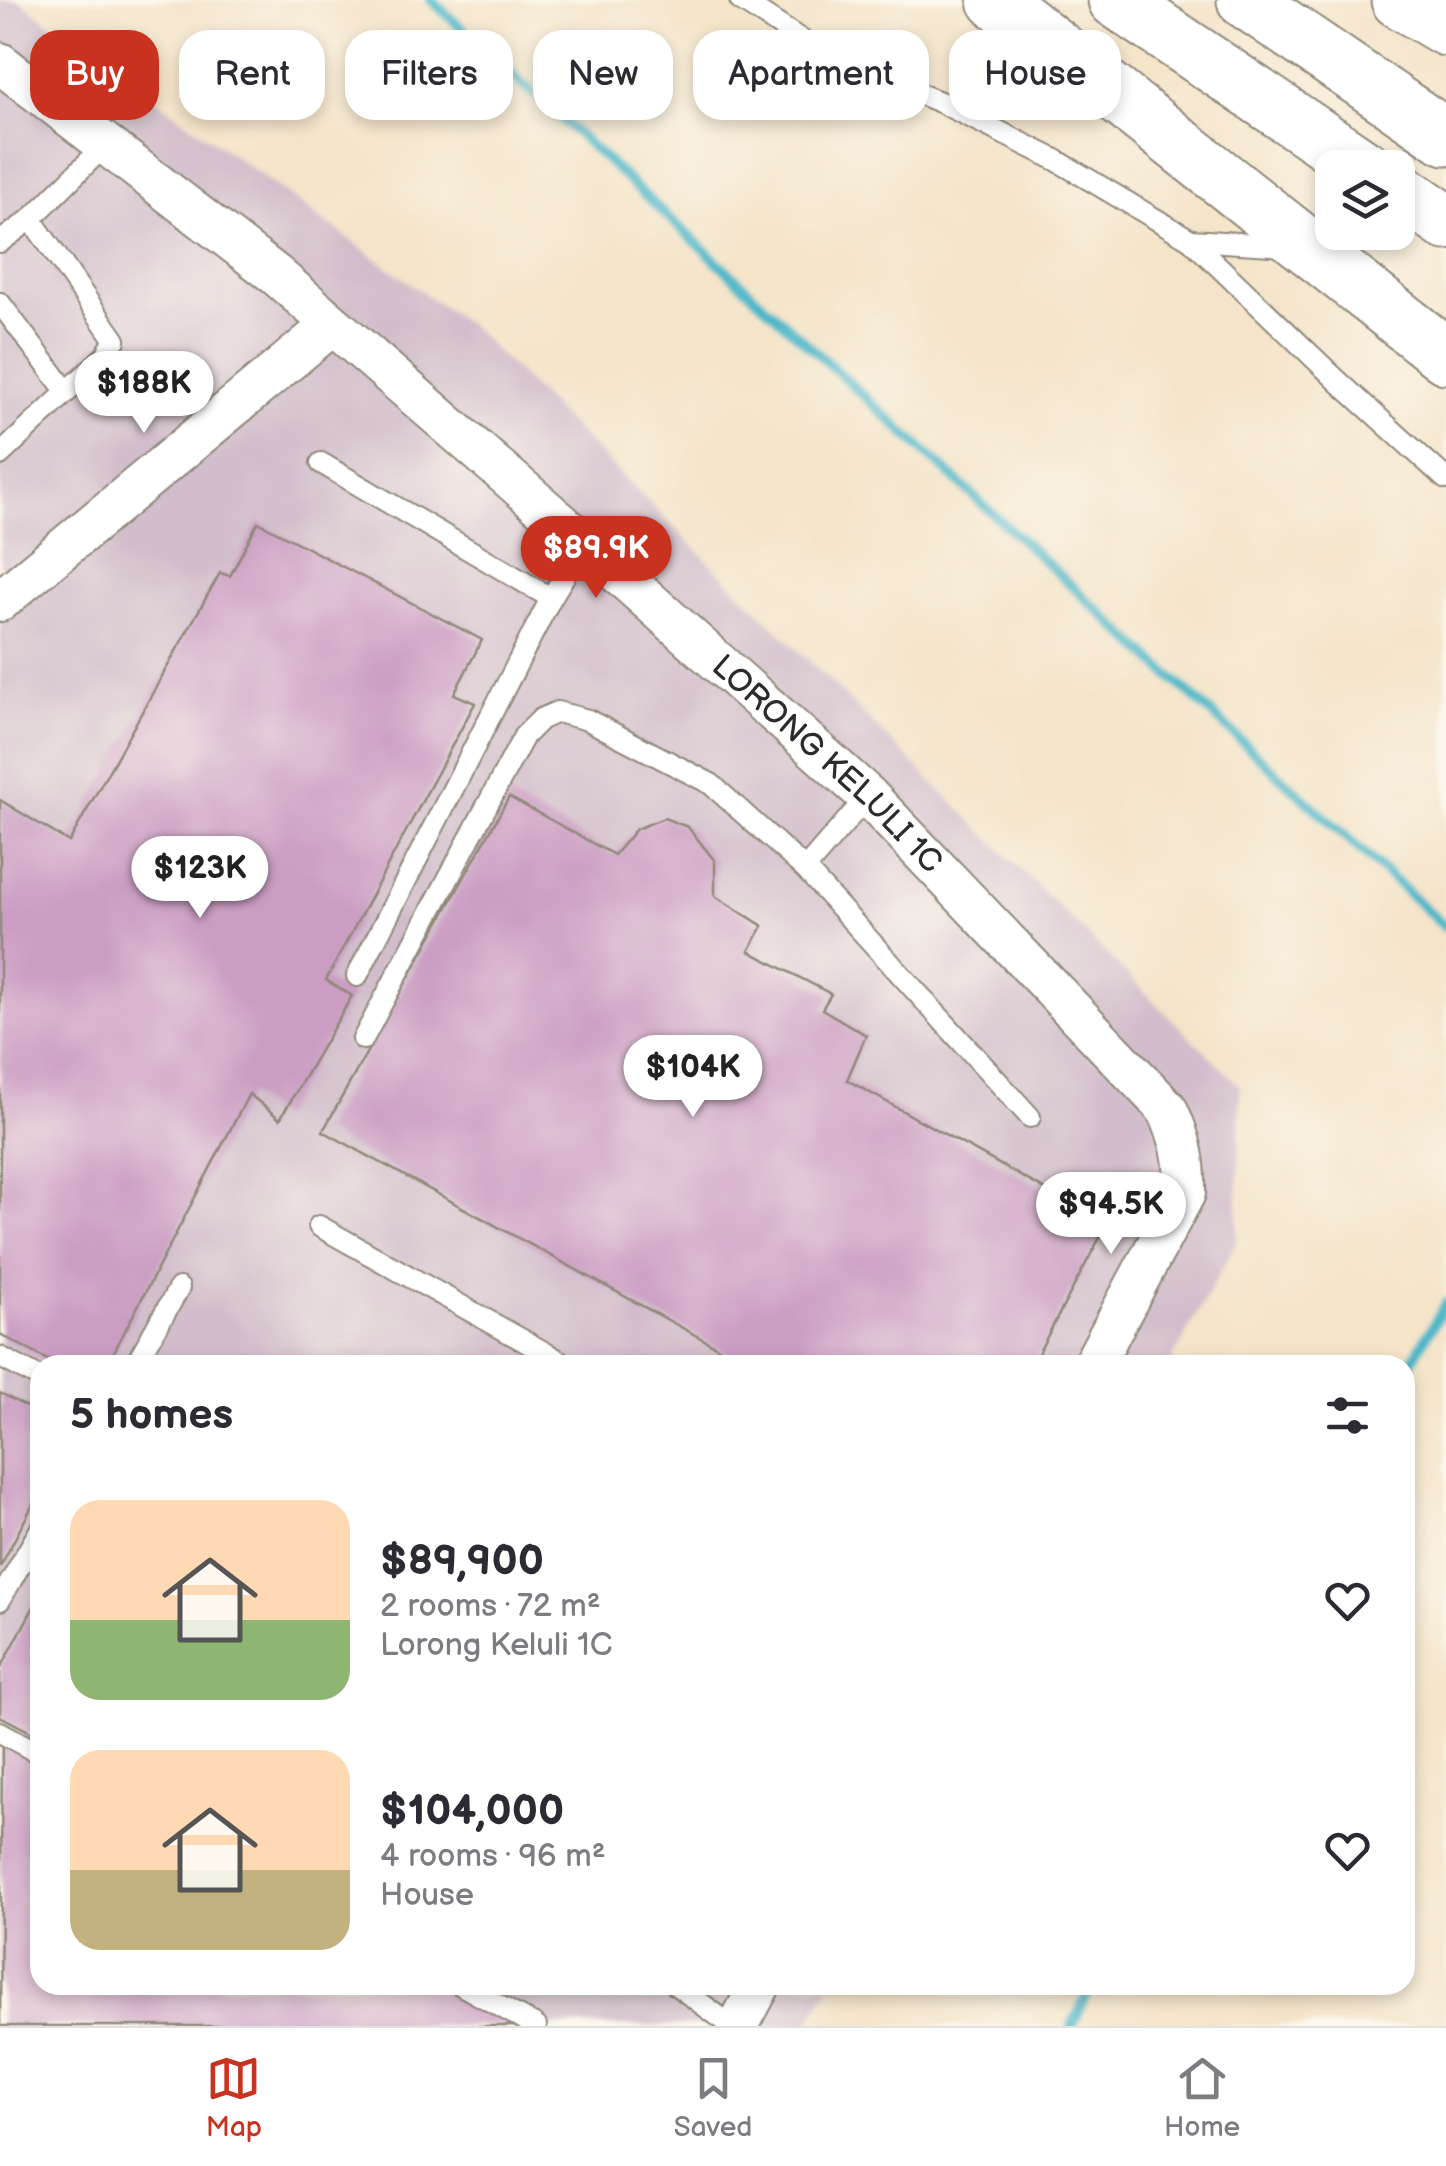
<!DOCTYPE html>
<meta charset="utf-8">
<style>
body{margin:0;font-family:"Balsamiq Sans",sans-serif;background:#f7f7f7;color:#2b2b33;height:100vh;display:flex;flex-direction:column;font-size:38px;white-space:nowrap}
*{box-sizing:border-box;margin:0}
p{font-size:32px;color:#7c7c81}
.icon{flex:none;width:55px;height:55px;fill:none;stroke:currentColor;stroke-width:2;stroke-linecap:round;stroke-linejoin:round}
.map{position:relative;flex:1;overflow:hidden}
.sheet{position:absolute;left:30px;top:1355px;width:1385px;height:640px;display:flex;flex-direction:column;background:#fff;border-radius:30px;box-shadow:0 5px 15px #0003}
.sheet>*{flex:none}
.banner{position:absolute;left:30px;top:30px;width:1388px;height:90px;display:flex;gap:20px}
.controls{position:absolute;left:1315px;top:150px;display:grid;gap:20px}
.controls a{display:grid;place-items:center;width:100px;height:100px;border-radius:20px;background:#fff;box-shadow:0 5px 15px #0003;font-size:50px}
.price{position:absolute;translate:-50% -85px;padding:0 22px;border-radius:35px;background:#fff;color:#222;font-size:32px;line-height:65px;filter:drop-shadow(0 2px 5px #0008)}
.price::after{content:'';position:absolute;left:50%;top:60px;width:30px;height:22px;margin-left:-15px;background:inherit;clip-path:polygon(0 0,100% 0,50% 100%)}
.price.current{background:#c8321e;color:#fff}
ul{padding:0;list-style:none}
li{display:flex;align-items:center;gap:30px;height:250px;padding:0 40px}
li span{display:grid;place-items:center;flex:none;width:280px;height:200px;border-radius:30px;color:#555}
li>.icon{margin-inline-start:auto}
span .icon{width:120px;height:120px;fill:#fffc;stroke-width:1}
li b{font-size:42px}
h2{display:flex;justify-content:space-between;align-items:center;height:120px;padding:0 40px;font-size:42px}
.tag{padding:0 35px;border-radius:30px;background:#fff;box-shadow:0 5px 15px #0003;font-size:35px;line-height:90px}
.tag.current{background:#c8321e;color:#fff}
.tab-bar{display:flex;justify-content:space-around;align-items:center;height:140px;border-top:2px solid #e1e1e2;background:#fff;font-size:28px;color:#7c7c81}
.tab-bar a{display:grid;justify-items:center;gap:5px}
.tab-bar .current{color:#c8321e}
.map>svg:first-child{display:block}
.industrial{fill:#d1bdcb}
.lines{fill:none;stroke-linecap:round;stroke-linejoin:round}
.stream{stroke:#4db8c9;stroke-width:10}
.building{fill:#cb9dc3}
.lane-casing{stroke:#90887a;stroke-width:24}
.street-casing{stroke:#90887a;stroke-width:44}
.highway-casing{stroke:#90887a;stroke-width:59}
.lane{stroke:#fff;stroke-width:20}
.street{stroke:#fff;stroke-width:40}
.highway{stroke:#fff;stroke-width:55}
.labels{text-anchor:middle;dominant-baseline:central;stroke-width:9;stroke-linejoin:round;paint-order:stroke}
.street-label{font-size:32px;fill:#2b2b2b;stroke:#fbf7ec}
</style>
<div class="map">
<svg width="1446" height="2026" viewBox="0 0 1446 2026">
<rect width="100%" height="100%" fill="#fbf7ec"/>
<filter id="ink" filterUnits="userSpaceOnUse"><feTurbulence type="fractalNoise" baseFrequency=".01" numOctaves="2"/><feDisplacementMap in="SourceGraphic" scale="20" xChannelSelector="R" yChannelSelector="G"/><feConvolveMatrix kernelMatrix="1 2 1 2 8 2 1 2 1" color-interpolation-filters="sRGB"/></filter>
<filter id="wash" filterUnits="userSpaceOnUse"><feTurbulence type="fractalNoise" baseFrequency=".0048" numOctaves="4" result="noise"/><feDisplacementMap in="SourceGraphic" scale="40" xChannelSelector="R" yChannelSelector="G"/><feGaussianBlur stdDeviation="2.25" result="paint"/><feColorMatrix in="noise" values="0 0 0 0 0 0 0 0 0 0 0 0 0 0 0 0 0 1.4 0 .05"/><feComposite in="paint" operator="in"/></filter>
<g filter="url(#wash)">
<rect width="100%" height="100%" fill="#f4e4c9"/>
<path class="industrial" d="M0 0H18L471 327 1240 1086 1237 1241 1169 1365H40V1985H830L807 2026H0Z"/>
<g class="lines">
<g class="stream">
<path d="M431 0 1446 928"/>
<path d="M1405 1373 1446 1303"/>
<path d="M1072 2026 1092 1985"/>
</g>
</g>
<g id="blocks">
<g class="building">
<path d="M258 522 482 640 454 694 475 703 326 980 352 996 280 1119 249 1094 107 1365H57L0 1334V800L69 842 220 573 230 576Z"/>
<path d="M509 797 614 855 636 829 664 818 688 827 715 861V896L763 926 749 951 831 994 822 1009 866 1035 847 1080 1107 1224 1032 1365H750L323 1131Z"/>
<path d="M0 1393 40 1414V1491L0 1567Z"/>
<path d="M40 1595V1737L0 1716V1670Z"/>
<path d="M2 1742 40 1763V1985H445L520 2026H0Z"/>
</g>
</g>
</g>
<g filter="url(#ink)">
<use href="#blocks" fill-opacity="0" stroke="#90887a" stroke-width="2.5"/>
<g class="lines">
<defs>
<g id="lane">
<path d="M740 0 829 58 940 102 1056 160 1191 240 1339 382 1446 479"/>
<path d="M1191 240 1286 246"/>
<path d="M0 242 31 219 106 144"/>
<path d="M0 303 67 392"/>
<path d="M0 455 106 355 115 340 31 219"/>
<path d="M321 463 551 598"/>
<path d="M805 869 868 796"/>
<path d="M357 976 551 598 584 543"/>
<path d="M363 1039 524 736 541 719 557 712 588 720 711 784 805 869 1030 1117"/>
<path d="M319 1226 567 1365"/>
<path d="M0 1357 40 1378"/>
<path d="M135 1365 179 1288"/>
<path d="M0 1600 40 1530"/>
<path d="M0 1732 40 1754"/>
<path d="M461 1985 536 2026"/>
<path d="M676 1985 732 2026"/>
</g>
<g id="street">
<path id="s1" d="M0 63 276 275 584 543 868 796 1167 1109C1181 1138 1186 1161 1185 1193L1093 1365"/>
<path d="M0 601 332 325"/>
<path d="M738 2026 760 1985"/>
</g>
<g id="highway">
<path d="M996 0 1446 356"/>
<path d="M1116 0 1365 168"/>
<path d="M1245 0 1446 137"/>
<path d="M1399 0 1446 28"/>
<path d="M1398 189 1446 222"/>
</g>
</defs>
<use href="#lane" class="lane-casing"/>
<use href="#street" class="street-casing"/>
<use href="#highway" class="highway-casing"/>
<use href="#lane" class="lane"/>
<use href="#street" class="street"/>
<use href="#highway" class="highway"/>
</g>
</g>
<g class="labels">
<g class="street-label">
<text stroke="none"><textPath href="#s1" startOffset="1085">LORONG KELULI 1C</textPath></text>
</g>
</g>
</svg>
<div class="controls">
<a><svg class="icon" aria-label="layers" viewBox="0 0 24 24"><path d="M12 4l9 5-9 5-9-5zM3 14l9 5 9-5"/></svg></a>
</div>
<b class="price" style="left:144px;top:436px">$188K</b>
<b class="price current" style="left:596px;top:601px">$89.9K</b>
<b class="price" style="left:200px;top:921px">$123K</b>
<b class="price" style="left:693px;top:1120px">$104K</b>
<b class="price" style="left:1111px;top:1257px">$94.5K</b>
<div class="banner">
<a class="tag current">Buy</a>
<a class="tag">Rent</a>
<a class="tag">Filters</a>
<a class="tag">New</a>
<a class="tag">Apartment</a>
<a class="tag">House</a>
</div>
<section class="sheet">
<h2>5 homes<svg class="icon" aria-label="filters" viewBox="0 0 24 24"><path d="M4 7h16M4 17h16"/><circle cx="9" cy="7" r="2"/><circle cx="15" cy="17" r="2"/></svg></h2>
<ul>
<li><span style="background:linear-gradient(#ffd9b3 60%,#8fb573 0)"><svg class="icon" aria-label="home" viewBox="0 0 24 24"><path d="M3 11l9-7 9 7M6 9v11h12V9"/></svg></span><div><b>$89,900</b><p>2 rooms · 72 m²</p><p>Lorong Keluli 1C</p></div><svg class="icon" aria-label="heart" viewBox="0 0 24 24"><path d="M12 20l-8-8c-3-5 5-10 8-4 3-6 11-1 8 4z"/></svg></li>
<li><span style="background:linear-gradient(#ffd9b3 60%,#c2b280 0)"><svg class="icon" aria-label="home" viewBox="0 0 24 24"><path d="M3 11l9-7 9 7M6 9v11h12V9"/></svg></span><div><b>$104,000</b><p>4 rooms · 96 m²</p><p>House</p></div><svg class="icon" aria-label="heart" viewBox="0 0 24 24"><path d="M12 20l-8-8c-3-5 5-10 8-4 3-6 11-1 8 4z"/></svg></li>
</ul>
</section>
</div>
<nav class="tab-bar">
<a class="current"><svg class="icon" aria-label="map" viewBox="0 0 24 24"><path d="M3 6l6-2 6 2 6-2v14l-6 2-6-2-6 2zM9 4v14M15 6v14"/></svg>Map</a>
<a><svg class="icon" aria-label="saved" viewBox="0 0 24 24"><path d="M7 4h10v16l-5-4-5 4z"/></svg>Saved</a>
<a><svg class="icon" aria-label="home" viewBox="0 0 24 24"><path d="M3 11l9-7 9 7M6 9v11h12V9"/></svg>Home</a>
</nav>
